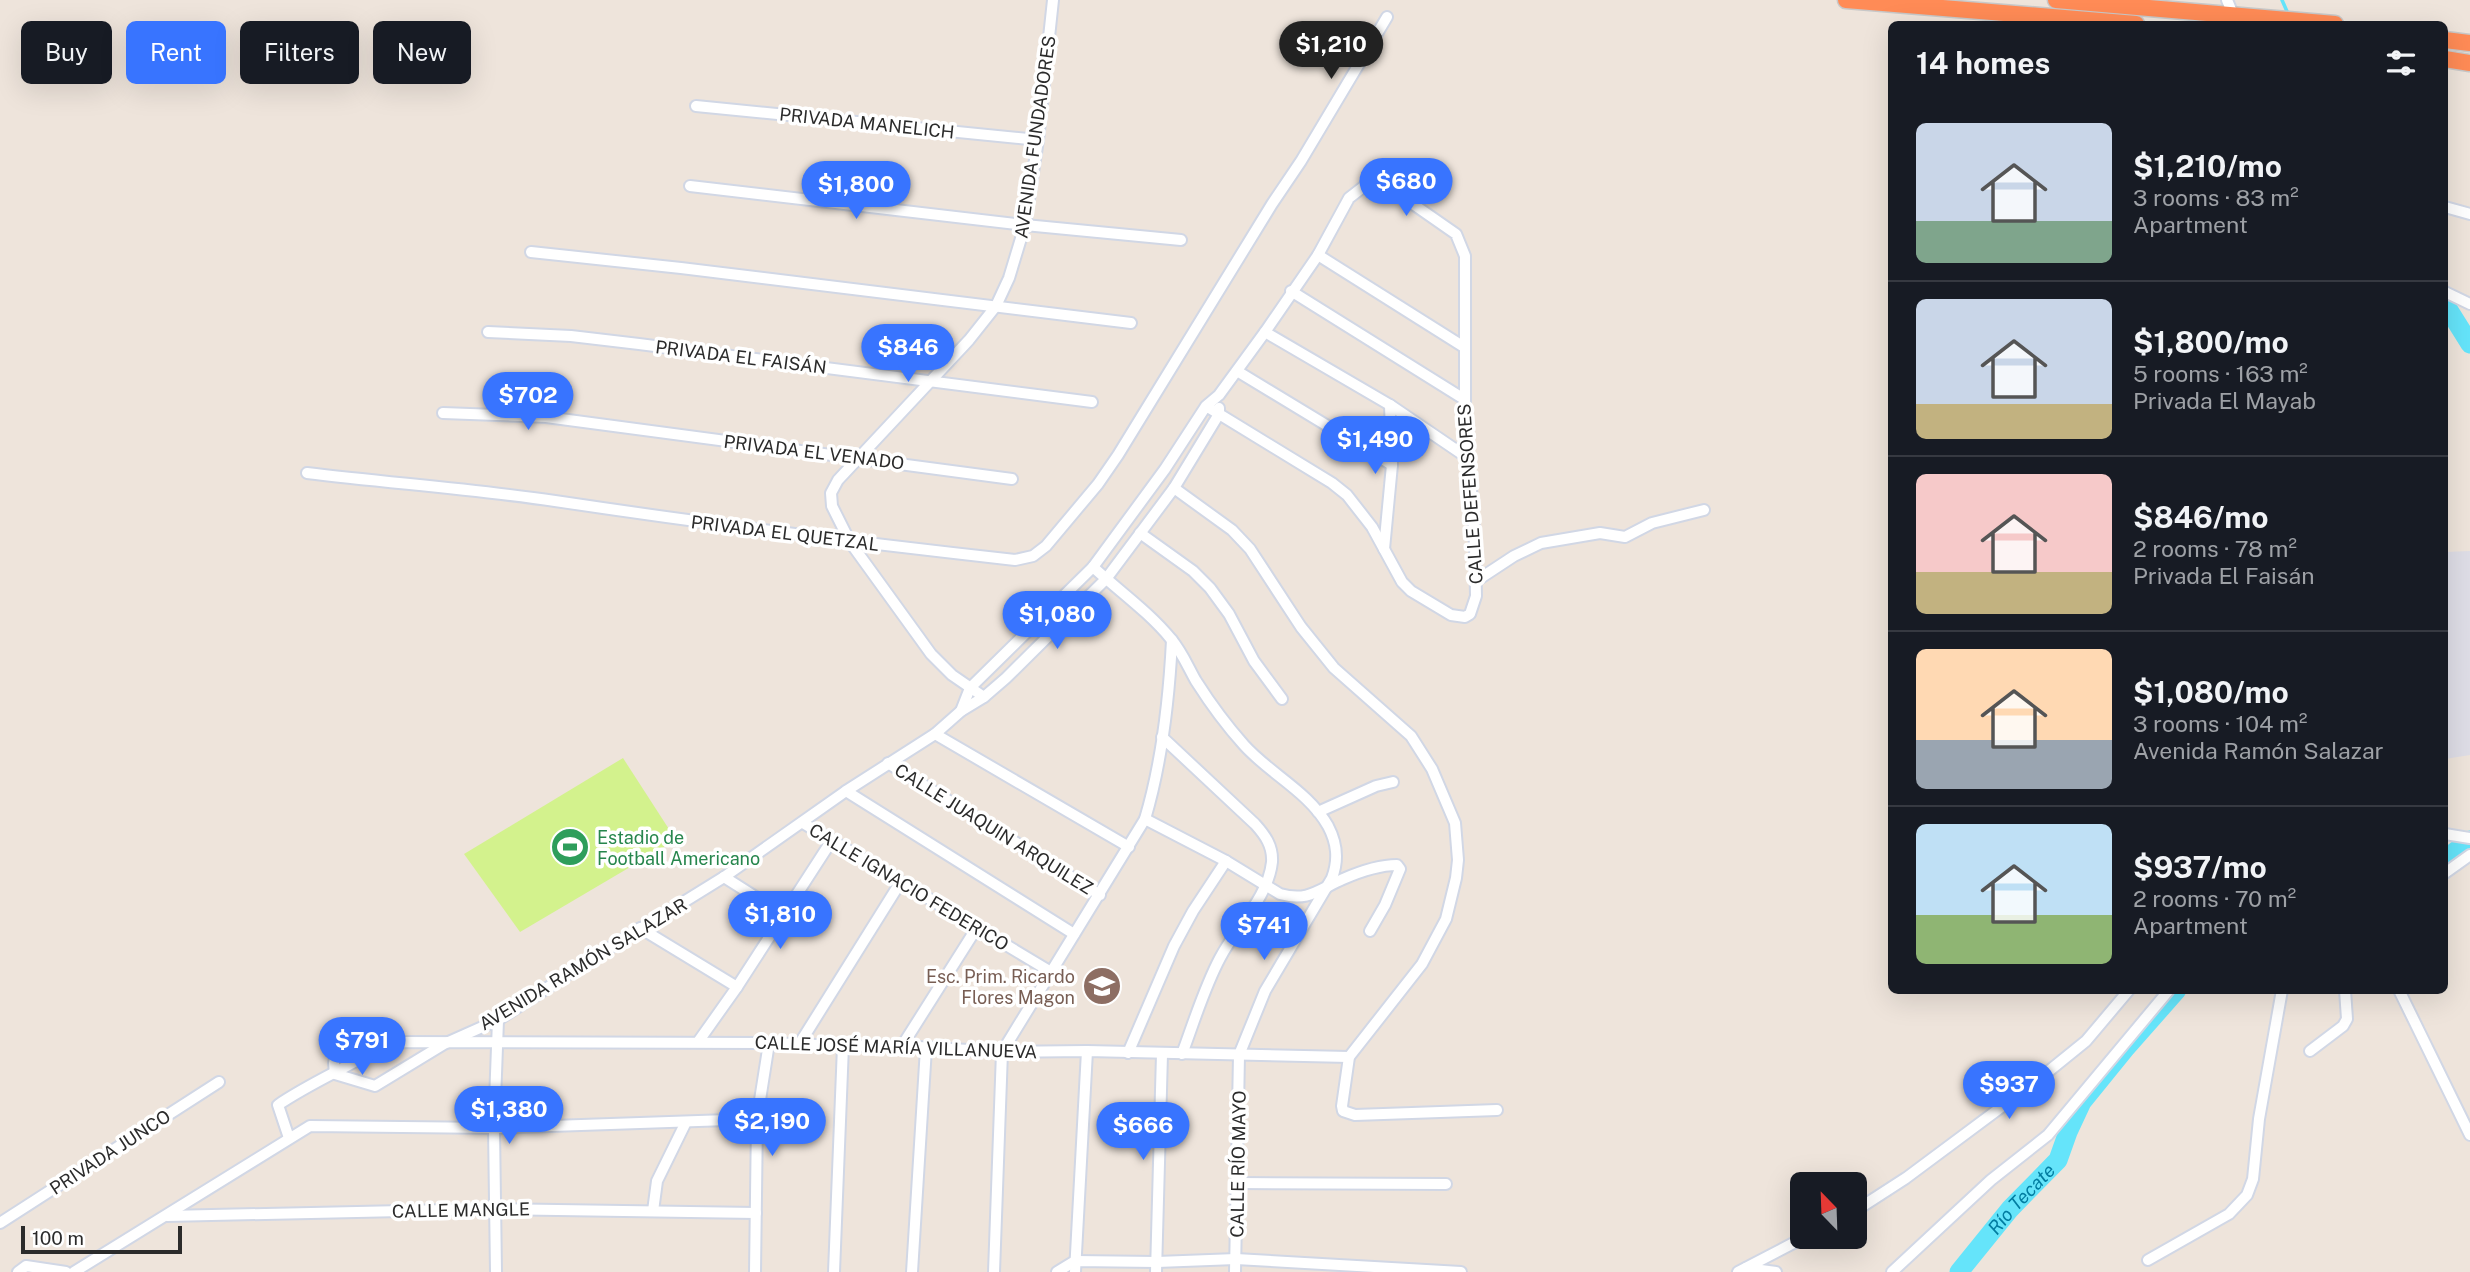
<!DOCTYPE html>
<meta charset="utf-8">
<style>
body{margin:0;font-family:"Public Sans",sans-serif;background:#242831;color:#f1f3f6;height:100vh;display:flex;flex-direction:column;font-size:26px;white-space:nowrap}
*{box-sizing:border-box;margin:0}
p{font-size:23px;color:#9ea1a6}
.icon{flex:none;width:38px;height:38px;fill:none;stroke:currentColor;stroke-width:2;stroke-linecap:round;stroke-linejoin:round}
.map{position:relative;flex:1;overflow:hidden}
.sheet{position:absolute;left:1888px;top:21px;width:560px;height:973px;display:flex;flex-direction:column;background:#171b24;border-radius:10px;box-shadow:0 7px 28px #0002}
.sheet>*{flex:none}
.hud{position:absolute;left:21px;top:21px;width:665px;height:63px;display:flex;gap:14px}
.needle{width:46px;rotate:337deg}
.controls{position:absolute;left:1790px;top:1172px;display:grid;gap:14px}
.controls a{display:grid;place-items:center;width:77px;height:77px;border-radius:10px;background:#171b24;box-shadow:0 7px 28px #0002;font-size:35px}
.scale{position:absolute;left:21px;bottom:18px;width:161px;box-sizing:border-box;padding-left:7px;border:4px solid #2b2b2b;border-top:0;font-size:19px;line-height:24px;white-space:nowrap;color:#2b2b2b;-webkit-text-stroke:5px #fff;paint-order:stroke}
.price{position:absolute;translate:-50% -60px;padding:0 16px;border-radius:24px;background:#3874ff;color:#fff;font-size:23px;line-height:46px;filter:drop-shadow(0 2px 4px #0008)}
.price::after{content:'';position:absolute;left:50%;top:42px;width:21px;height:16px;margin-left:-10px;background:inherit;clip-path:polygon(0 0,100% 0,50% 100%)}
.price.current{background:#222;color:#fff}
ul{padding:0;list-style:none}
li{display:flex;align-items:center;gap:21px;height:175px;padding:0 28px}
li+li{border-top:2px solid #363941}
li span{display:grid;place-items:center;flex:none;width:196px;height:140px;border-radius:10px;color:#555}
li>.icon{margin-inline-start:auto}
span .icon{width:84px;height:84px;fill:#fffc;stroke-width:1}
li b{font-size:30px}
h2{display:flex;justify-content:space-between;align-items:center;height:84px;padding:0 28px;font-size:30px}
.chip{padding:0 24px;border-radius:10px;background:#171b24;box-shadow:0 7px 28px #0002;font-size:24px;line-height:63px}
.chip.current{background:#3874ff;color:#fff}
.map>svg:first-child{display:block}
.industrial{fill:#dedde6}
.pitch{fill:#d3f28d}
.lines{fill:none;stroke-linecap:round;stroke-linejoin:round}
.stream{stroke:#65e4fa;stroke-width:3.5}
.river{stroke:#65e4fa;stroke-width:19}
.minor-casing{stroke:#d1d7e5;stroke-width:14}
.highway-casing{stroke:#c8c8c8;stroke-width:19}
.minor{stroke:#fff;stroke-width:10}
.highway{stroke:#ff8b56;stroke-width:16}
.labels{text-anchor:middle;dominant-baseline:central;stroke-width:7;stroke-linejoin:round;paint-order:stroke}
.street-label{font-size:18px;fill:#2b2b2b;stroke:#fff}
.leisure-label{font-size:18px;fill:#27864d;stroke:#fff;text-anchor:start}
.education-label{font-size:18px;fill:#785e54;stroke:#fff;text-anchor:end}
.water-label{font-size:19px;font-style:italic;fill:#027da1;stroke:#fff}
</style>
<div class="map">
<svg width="2470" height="1272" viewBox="0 0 2470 1272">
<rect width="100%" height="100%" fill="#eee4db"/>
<path class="industrial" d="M2470 551V755L2445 759V552Z"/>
<path class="pitch" d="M623 758 676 840 520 932 464 854Z"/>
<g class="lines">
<path class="stream" d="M2282 0 2289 16"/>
<g class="river">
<path d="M2445 304 2470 344"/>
<path d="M2445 859 2470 840"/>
<path id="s1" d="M1959 1272 2010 1209 2058 1160 2068 1132 2082 1102 2125 1049 2177 990"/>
</g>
<defs>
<g id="minor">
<path d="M2227 0 2237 24"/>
<path d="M696 106 1038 140"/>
<path d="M690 186 1025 225 1181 240"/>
<path d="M2445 207 2470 214"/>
<path d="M531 252 681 268 1131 323"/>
<path d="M1318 255 1464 347"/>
<path d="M1291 291 1464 399"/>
<path d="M2445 292 2470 304"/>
<path d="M488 332 571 336 639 344 1092 402"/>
<path d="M1265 332 1390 405 1465 456"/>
<path d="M1237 371 1392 465"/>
<path d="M443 413 546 417 1012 479"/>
<path d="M307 473C389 483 473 489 555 501 708 524 861 543 1015 560L1033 556 1046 546 1098 484 1118 455 1272 204 1301 161 1387 17"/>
<path d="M1174 488 1232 530 1250 549 1301 627 1334 668 1411 736 1432 769 1455 823 1458 860 1456 878 1446 919 1422 964 1349 1057 1342 1106 1343 1111 1355 1115 1497 1110"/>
<path d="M1140 533 1193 571 1210 588 1229 614 1254 661 1282 699"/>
<path d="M1384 549 1392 465 1390 405"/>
<path d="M1093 567C1119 591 1149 612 1171 639 1182 652 1188 667 1196 681 1210 703 1226 725 1244 745 1270 774 1309 792 1328 826 1337 843 1339 859 1332 878L1265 991 1239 1055 1235 1272"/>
<path d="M1476 581 1514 556 1541 543 1600 533 1625 537 1652 523 1704 510"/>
<path d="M984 697 952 675 931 654 850 542 832 506 831 493 838 480 969 340 996 306 1009 278 1025 225 1038 140 1053 0"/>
<path d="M961 711 970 688 1093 567 1165 469 1206 406 1219 395 1265 332 1318 255 1349 198 1367 184H1380L1400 195 1456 234 1465 256V456L1472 497 1475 546 1476 596 1470 614 1465 617 1451 615 1411 591 1402 582 1372 527 1347 495 1332 483 1206 406"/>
<path d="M935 734 1129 847"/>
<path d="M1162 737 1255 824C1265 835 1273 846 1272 862 1268 898 1236 927 1220 958 1204 988 1194 1022 1182 1054"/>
<path d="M888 763 1100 895"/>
<path d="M846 791 1074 934"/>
<path d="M1318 812 1376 786 1393 782"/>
<path d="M1145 819 1226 861 1280 894C1308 902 1318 890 1343 879 1359 872 1380 865 1397 865L1400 869 1385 905 1370 931"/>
<path d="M803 823 1051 972"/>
<path d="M2445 834 2470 838"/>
<path d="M2445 873 2470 855"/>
<path d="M724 877 784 915"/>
<path d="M640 928 737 987"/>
<path d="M2399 990 2470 1135"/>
<path d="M388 1042 337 1047 334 1063 335 1074 375 1086 444 1044 498 1020 590 960 724 877 846 791 935 734 961 711 984 697 1006 678 1106 579 1174 488 1219 414V408"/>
<path d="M698 1042 737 987 832 840"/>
<path d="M800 1043 900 883"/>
<path d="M902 1046 976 929"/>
<path d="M2310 1051 2343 1026 2347 1019 2345 990"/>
<path d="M1128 1053 1174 946 1193 911 1226 861"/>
<path d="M289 1138 278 1105C313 1081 352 1066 388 1042L769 1043 843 1046H902L1002 1052 1087 1051 1349 1057"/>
<path d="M1238 1183 1446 1184"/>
<path d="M653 1211 657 1181 686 1122"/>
<path d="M1855 1211 1906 1178 2039 1079 2086 1041 2129 990"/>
<path d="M167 1216 494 1209 756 1213"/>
<path d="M0 1223 219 1082"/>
<path d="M2148 1260 2229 1214 2247 1195 2253 1179 2259 1119 2282 990"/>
<path d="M1746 1268 1776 1272"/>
<path d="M18 1272 26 1266 66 1272"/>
<path d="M74 1272 310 1126 494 1128 757 1119"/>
<path d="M496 1272 494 1128 498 1020"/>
<path d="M755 1272 757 1119 769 1043"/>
<path d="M834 1272 843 1046"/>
<path d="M912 1272 926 1048"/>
<path d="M994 1272 1002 1052 1145 819C1162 762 1169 700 1172 640"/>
<path d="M1057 1272 1075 1261 1157 1262 1236 1259 1461 1272"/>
<path d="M1075 1272 1087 1051"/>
<path d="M1156 1272 1162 1054"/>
<path d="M1738 1272 1805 1237"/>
<path d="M1892 1272 1991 1180 2048 1135 2169 990"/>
</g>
<g id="highway">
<path d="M1846 0 2136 24"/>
<path d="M2056 0 2335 24"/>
<path d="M2445 40 2470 43"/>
<path d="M2445 59 2470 63"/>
</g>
</defs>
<use href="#minor" class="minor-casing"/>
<use href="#highway" class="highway-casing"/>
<use href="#minor" class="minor"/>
<use href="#highway" class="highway"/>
</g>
<defs>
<symbol id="stadium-disc" viewBox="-11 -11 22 22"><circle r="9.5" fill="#2e9e5b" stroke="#fff"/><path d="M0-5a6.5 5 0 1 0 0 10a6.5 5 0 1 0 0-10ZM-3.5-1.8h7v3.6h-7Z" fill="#fff"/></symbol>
<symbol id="school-disc" viewBox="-11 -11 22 22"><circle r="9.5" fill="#8d6e63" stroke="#fff"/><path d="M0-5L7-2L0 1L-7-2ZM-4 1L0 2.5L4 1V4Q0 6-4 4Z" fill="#fff"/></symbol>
</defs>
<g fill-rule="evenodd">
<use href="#stadium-disc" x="548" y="825" width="44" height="44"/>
<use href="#school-disc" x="1080" y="964" width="44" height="44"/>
</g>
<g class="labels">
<g class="street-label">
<text transform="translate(867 123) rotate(6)">PRIVADA MANELICH</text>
<text transform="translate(1035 137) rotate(-82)">AVENIDA FUNDADORES</text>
<text transform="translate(741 357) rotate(7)">PRIVADA EL FAISÁN</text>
<text transform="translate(814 452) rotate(7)">PRIVADA EL VENADO</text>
<text transform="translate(1470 494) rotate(-94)">CALLE DEFENSORES</text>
<text transform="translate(785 533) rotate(7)">PRIVADA EL QUETZAL</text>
<text transform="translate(994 829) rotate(32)">CALLE JUAQUIN ARQUILEZ</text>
<text transform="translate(909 887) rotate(31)">CALLE IGNACIO FEDERICO</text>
<text transform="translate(583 964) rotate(-31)">AVENIDA RAMÓN SALAZAR</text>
<text transform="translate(896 1047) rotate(2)">CALLE JOSÉ MARÍA VILLANUEVA</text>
<text transform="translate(110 1152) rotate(-33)">PRIVADA JUNCO</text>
<text transform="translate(1238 1164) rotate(-89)">CALLE RÍO MAYO</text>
<text transform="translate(461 1210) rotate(-1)">CALLE MANGLE</text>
</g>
<g class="leisure-label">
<text x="597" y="837">Estadio de<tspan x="597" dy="21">Football Americano</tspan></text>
</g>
<g class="education-label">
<text x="1075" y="976">Esc. Prim. Ricardo<tspan x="1075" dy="21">Flores Magon</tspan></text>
</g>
<g class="water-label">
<text stroke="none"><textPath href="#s1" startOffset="96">Río Tecate</textPath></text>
</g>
</g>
</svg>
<div class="controls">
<a><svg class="needle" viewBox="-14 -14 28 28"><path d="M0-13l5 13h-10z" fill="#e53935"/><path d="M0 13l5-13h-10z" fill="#9ea1a6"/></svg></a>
</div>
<div class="scale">100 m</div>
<b class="price current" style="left:1331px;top:81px">$1,210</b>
<b class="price" style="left:1406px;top:218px">$680</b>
<b class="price" style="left:856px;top:221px">$1,800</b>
<b class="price" style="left:908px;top:384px">$846</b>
<b class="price" style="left:528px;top:432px">$702</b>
<b class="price" style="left:1375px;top:476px">$1,490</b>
<b class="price" style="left:1057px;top:651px">$1,080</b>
<b class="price" style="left:780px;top:951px">$1,810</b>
<b class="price" style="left:1264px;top:962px">$741</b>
<b class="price" style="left:362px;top:1077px">$791</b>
<b class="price" style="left:2009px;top:1121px">$937</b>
<b class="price" style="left:509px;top:1146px">$1,380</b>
<b class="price" style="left:772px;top:1158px">$2,190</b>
<b class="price" style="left:1143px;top:1162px">$666</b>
<div class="hud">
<a class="chip">Buy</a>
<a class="chip current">Rent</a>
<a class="chip">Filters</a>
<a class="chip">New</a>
</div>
<section class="sheet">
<h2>14 homes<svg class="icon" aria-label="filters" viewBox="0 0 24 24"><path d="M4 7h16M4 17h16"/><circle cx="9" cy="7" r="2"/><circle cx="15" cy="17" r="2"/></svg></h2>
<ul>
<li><span style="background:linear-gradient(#c9d6e8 70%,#7fa58c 0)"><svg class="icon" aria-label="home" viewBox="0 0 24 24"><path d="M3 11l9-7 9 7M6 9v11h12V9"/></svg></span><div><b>$1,210/mo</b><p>3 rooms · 83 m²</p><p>Apartment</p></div></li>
<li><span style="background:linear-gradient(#c9d6e8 75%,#c2b280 0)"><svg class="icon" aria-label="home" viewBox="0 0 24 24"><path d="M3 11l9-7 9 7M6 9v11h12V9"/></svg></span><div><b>$1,800/mo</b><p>5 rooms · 163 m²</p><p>Privada El Mayab</p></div></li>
<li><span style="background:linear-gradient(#f6c9c9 70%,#c2b280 0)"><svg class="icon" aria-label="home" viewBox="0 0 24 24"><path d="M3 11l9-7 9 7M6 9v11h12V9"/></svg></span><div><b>$846/mo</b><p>2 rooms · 78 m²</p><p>Privada El Faisán</p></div></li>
<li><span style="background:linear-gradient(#ffd9b3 65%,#9aa5b1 0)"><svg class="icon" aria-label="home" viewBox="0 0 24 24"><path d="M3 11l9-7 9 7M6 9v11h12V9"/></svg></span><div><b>$1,080/mo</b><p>3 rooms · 104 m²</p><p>Avenida Ramón Salazar</p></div></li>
<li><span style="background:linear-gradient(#bfe0f5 65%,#8fb573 0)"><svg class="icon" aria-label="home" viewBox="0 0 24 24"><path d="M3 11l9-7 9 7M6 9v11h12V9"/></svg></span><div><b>$937/mo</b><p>2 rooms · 70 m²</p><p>Apartment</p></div></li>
</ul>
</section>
</div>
